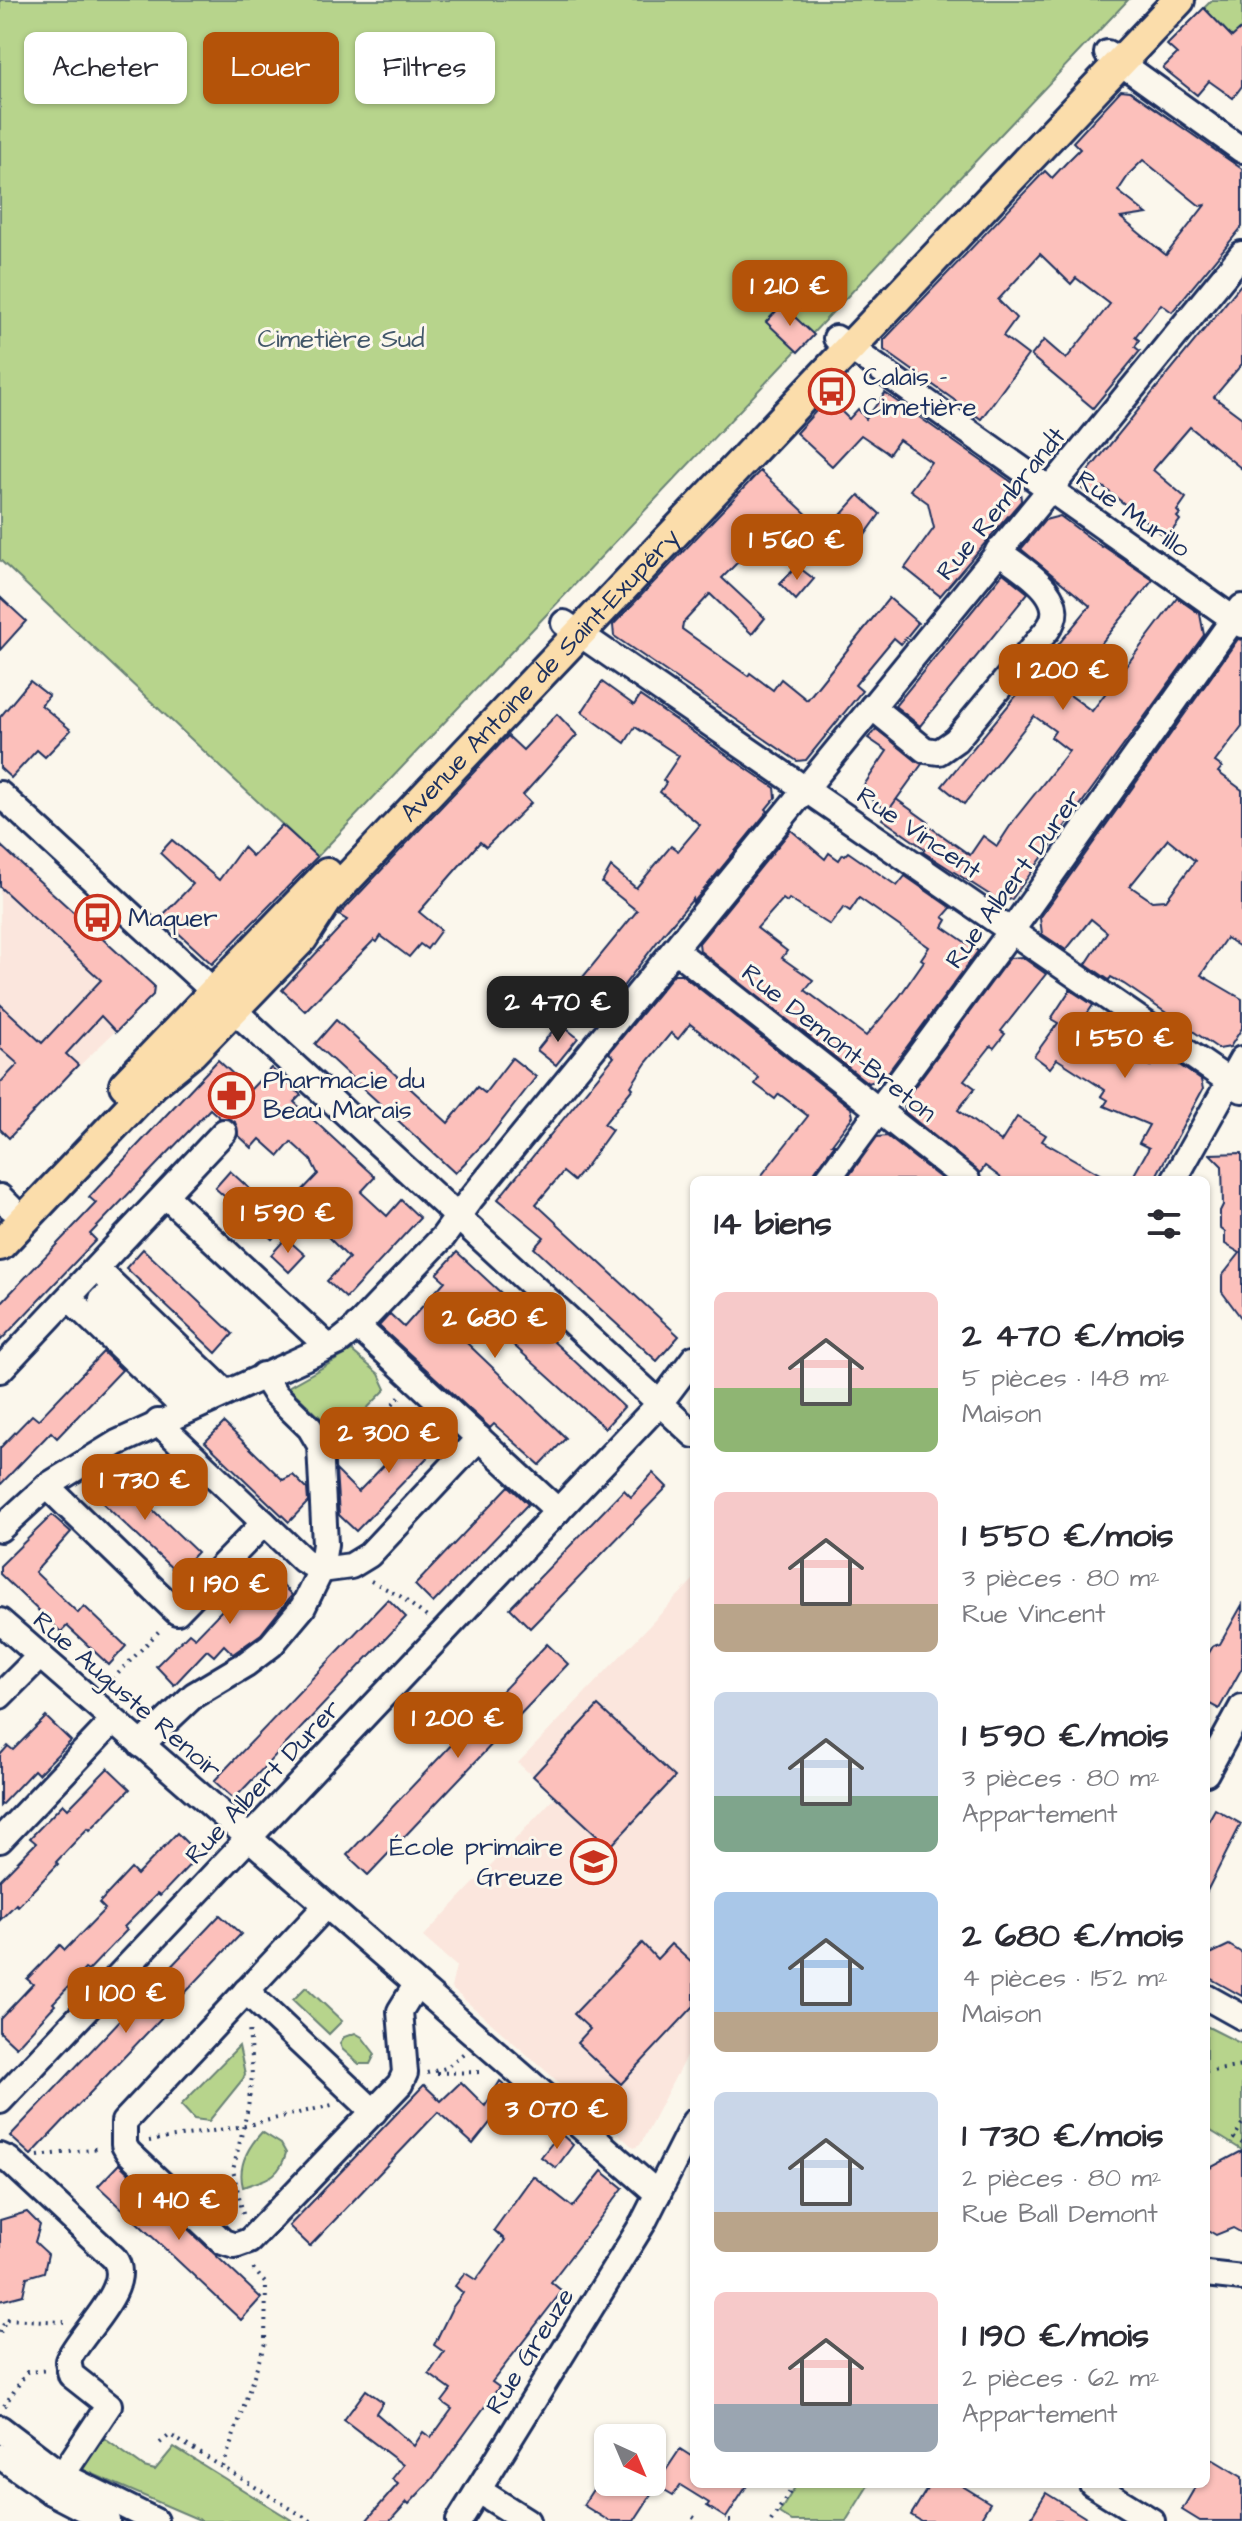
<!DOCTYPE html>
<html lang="fr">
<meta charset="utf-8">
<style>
body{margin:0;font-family:"Architects Daughter",sans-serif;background:#f2f2f3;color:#2b2b33;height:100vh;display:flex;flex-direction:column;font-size:30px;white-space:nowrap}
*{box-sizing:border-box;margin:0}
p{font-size:26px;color:#7c7c81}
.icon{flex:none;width:44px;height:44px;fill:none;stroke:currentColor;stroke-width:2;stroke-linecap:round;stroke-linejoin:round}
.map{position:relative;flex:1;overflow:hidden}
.drawer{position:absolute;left:690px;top:1176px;width:520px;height:1312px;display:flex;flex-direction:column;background:#fff;border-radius:12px;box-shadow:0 2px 6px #0004}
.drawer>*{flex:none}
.guide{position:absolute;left:24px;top:32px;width:546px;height:72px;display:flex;gap:16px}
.needle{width:52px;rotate:136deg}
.buttons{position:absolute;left:594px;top:2424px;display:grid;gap:16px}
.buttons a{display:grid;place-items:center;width:72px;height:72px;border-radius:12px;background:#fff;box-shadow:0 2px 6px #0004;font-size:40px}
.price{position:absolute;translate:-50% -68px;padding:0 18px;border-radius:16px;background:#b45309;color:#fff;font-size:26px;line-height:52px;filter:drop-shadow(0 2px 4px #0008)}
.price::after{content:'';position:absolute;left:50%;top:48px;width:24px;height:18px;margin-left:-12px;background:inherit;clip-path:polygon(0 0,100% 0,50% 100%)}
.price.current{background:#222;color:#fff}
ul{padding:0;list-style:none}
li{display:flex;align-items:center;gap:24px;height:200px;padding:0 24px}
li span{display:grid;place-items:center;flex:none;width:224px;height:160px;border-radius:12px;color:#555}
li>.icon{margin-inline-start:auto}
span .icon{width:96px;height:96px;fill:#fffc;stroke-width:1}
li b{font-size:34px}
h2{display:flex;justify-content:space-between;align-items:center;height:96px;padding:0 24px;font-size:34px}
.chip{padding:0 28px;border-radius:12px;background:#fff;box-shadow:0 2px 6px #0004;font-size:28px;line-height:72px}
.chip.current{background:#b45309;color:#fff}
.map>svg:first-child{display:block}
.built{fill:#fbe6dd}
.green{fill:#b7d48c;stroke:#698275;stroke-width:2}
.building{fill:#fcc0bb;stroke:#1b2f5e;stroke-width:2;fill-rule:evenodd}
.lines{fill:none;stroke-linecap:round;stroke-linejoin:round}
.minor-casing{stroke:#1b2f5e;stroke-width:30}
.major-casing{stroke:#1b2f5e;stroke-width:36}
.path{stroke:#1b2f5e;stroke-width:4;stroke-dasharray:2 6;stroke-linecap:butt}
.minor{stroke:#fbf7ec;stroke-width:24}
.major{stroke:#fbddab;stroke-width:30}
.labels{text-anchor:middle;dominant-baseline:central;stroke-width:6;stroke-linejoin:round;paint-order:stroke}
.park-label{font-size:26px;fill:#42586a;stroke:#fbf7ec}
.poi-label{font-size:26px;fill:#1b2f5e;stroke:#fbf7ec;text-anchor:start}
.street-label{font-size:26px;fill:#1b2f5e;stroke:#fbf7ec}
</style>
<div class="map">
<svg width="1242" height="2521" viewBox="0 0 1242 2521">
<rect width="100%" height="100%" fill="#fbf7ec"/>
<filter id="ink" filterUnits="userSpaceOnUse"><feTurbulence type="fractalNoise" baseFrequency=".0125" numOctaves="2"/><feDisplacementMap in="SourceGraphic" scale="16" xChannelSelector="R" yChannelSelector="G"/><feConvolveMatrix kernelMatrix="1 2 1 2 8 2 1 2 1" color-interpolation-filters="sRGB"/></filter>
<g filter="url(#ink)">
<g class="built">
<path d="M0 845 154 986 153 995 50 1094 23 1081 12 1070 0 1083Z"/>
<path d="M694 1579V2041L640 2145 634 2148 451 1988 456 1966 423 1937 555 1797 518 1763Z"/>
</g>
<g class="green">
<path d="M0 0H1128L317 857 0 560Z"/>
<path d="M1212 0H1242V39L1232 37 1204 8Z"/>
<path d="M352 1351 379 1374 386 1389 340 1436 288 1387Z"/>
<path d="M306 1987 342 2021 329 2034 293 2000Z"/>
<path d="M1206 2026 1242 2044V2150L1206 2128Z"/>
<path d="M355 2033 362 2037 375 2054 370 2064H359L342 2049 340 2043 344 2037Z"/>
<path d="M239 2046 245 2074 243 2079 209 2121 194 2119 181 2105Z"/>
<path d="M262 2132 281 2144 286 2153C279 2179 265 2179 243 2187 237 2165 248 2147 262 2132Z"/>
<path d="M98 2434 144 2467 155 2470 174 2447 293 2521H202L79 2468Z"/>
<path d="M797 2484H869L846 2521H792L779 2513Z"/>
</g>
<g class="building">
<path d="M1204 8 1232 37 1242 28V86L1233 98 1209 81 1197 95 1163 68 1177 54 1167 45Z"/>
<path d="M1121 90 1130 91 1242 169V227L1172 312 1161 304 1135 337 1139 340 1135 347 1140 351 1093 408 1031 356 1044 340 1066 359 1110 304 1076 278 1071 284 1040 254 998 300 1016 318 1003 336 1028 355 981 419 884 350V340L1045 171 1052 178 1066 163 1080 149 1073 142ZM1143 160 1200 206 1205 205 1166 255 1121 218 1147 214 1118 191 1130 173Z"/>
<path d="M1242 283V364L1214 397 1242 418V469L1190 427 1153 470 1186 498 1177 511 1180 514 1177 517 1180 520 1167 538 1103 487 1094 498 1082 489 1081 480Z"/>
<path d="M782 305 814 335 798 352 766 322Z"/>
<path d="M885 393 1020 488 1021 501 940 596 905 568 934 528 928 503 910 490 931 462 899 440 889 454 861 435 832 466 796 433 828 398 849 419 858 409 866 419Z"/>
<path d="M760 471 811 518 797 535 782 521 757 549 754 546 722 578 765 618 752 634 710 594 683 623 682 629 748 676 750 673 773 690 781 679 807 700 889 598 918 623 901 644 894 638 855 685 862 691 806 760 797 761 614 636 613 625Z"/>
<path d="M859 495 880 514 865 535 840 516Z"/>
<path d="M1060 516 1102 547 1103 546 1153 580 1063 690 1092 711 1177 598 1200 614 1204 635 1012 899 1001 902 923 852 925 849 882 819 896 799 928 822 926 824 970 855 983 836 997 846 1014 820 1069 751 1051 737 1055 731 1034 716 964 804 942 786 1090 606 1021 549 1045 520Z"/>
<path d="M797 566 814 579 796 600 780 584Z"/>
<path d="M1003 573 1028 593 920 726 895 706Z"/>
<path d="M0 597 26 621 0 650Z"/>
<path d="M1238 639 1242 640V726L1215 762 1222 767 1218 772 1242 790V948L1226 938 1201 975 1242 999V1028L1230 1047 1219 1049 1124 984 1111 977 1109 980 1086 964 1107 932 1091 919 1066 950 1042 934 1040 918ZM1168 839 1195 861 1166 900 1152 901 1130 886Z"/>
<path d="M30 681 49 696 41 705 71 730 45 757 37 750 11 778 0 768V717Z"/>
<path d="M602 682 634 705 640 696 775 788 776 797 766 809 768 811 693 903V899L664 933 608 1006 578 983 637 911 602 883 611 867 636 888 671 846 678 851 700 825 660 792 666 783 663 780 679 756 635 727 625 743 582 712Z"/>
<path d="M557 714 577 735 523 795 531 803 486 847 480 842 419 912 441 930 427 949 420 944 409 957 381 936 377 942 374 940 305 1011 282 990 347 920 339 915 508 736 523 750Z"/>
<path d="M876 729 922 764 888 811 860 791 887 751 868 738Z"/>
<path d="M282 825 317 857 212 964 161 917 193 884 160 853 172 840 219 880 243 847 252 856Z"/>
<path d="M791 830 825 859 829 853 839 860 843 854 845 855 848 852 897 886 905 876 951 908 943 917 947 920 943 927 978 951 883 1079 868 1083 700 951 699 943ZM859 898 929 947 921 959 924 961 899 997 866 1036 805 990 813 980 782 958 787 951 757 928 783 899 787 902 789 899 830 925 844 907 850 911Z"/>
<path d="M0 845 154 986 153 995 116 1032 101 1016 66 1054 78 1065 9 1138 0 1129V1083L18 1064 0 1048V1004L42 1043 101 980 0 887Z"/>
<path d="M1022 957 1046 974 1001 1031 1005 1034 994 1048 991 1046 964 1080 975 1088 958 1110 1001 1142 1017 1117 1046 1135 1042 1141 1110 1180H1004L985 1166 980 1173 905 1112 904 1101 1002 968 1010 958Z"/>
<path d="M674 974H681L851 1108 853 1116 832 1144H835L815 1171 812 1180H758L808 1116 779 1094 775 1099 755 1084 759 1078 690 1024 678 1039 671 1033 646 1063 631 1086 633 1088 604 1124 612 1130 587 1165 574 1181 563 1172 536 1204 679 1336 657 1361 534 1248 544 1237 498 1199 614 1057 609 1053Z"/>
<path d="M1070 990 1093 1005 1083 1020 1151 1066 1159 1051 1201 1080 1203 1089 1154 1180H1131L1149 1148 1139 1143 1149 1125 1104 1106 1108 1100 1101 1096 1105 1090 1057 1059 1050 1068 1034 1056 1058 1023 1051 1019Z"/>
<path d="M336 1020 448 1123 477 1087 485 1093 512 1058 536 1077 487 1140 455 1173 315 1044Z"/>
<path d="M559 1023 578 1038 556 1065 537 1050Z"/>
<path d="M218 1060 250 1090 271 1068 301 1095 294 1102 375 1177 361 1192 387 1216 401 1200 420 1218 346 1298 327 1281 349 1258 324 1233 328 1228 295 1198 318 1174 311 1160 291 1142 279 1156 260 1139 252 1148 238 1135 235 1122 228 1118H220L210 1109 90 1234 96 1240 0 1341V1304L96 1203 89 1197Z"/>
<path d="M887 1136 943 1180H846L877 1137Z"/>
<path d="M1242 1153V1319L1222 1292V1276L1240 1253 1225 1244V1232L1220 1228V1211L1223 1205 1222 1166 1210 1154Z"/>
<path d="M230 1171 287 1223 272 1239 215 1188Z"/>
<path d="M286 1238 305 1255 289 1272 271 1255Z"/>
<path d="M143 1249 233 1334 216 1353 126 1268Z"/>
<path d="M457 1252 624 1407 605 1428 467 1303 447 1324 566 1438 540 1465 494 1424 490 1428 379 1326 390 1314 404 1327 445 1281 437 1274Z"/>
<path d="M103 1352 122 1370 57 1438 51 1432 0 1485V1448L32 1415 38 1420Z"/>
<path d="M432 1416 451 1433 356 1531 339 1515 336 1470 358 1492Z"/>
<path d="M224 1423 283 1480 293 1475 307 1489 308 1502 289 1522 205 1442Z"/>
<path d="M113 1472 197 1552 177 1573 92 1493Z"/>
<path d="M653 1473 667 1487 530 1628 510 1608 624 1490 631 1497Z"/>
<path d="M509 1486 528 1504 433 1603 415 1585Z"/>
<path d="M52 1515 71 1532 35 1572 78 1613 84 1606 126 1646 109 1665 67 1626 61 1632 0 1574V1566Z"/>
<path d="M270 1573 292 1595 261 1634 233 1654 224 1645 214 1656 207 1650 174 1685 156 1666 189 1633 195 1638 256 1575 262 1581Z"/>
<path d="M388 1599 406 1617 234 1799 214 1781Z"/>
<path d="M1242 1605V1668L1219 1709 1206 1702V1658L1213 1646 1220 1644Z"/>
<path d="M547 1644 568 1664 368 1875 347 1855Z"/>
<path d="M598 1706 675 1777 610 1847 533 1776Z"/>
<path d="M46 1717 71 1741 38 1774 34 1770 0 1806V1755L8 1746 13 1750Z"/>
<path d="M108 1768 130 1789 90 1830 88 1828 56 1862 58 1864 18 1906 16 1904 0 1920V1880L36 1843 30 1838 63 1804 68 1809Z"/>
<path d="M1215 1809 1241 1824 1206 1893V1825Z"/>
<path d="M177 1833 199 1855 160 1896 157 1894 124 1927 127 1930 88 1971 85 1969 72 1983 53 2003 55 2005 16 2047 0 2032V2019L33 1984 27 1979 60 1945 65 1950 105 1909 99 1903 131 1869 137 1875Z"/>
<path d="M220 1915 241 1934 31 2155 10 2136Z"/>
<path d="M642 1943 657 1959 671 1944 694 1965V2006L621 2084 577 2043 590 2029 574 2014Z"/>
<path d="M1229 1945 1242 1953V1996L1206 1976V1956Z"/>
<path d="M500 2081 514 2093 473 2144 438 2112 310 2246 289 2226 424 2085 441 2101 461 2082 485 2106Z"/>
<path d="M560 2133 573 2145 556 2168 541 2157Z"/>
<path d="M1242 2151V2233L1233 2228 1216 2235 1206 2229V2170Z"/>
<path d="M119 2164 261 2298 241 2320 98 2186Z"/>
<path d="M602 2171 623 2188 551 2282 562 2291 492 2382 499 2387 432 2479 409 2504 407 2502 390 2521H366L398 2484 392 2479 403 2465 344 2420 366 2390 383 2402 376 2413 414 2446 423 2432 431 2438 452 2409 442 2402 451 2390 429 2374 444 2352 434 2345 452 2308 463 2293 455 2286 465 2273 476 2280 505 2240 494 2230 533 2176 573 2207Z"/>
<path d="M27 2212 40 2225 35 2242 48 2254 44 2272 27 2277 23 2295 0 2301V2220Z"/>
<path d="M680 2449 694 2458V2484H748L726 2518 707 2506 709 2503 680 2485 673 2495 656 2485Z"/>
<path d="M1212 2459 1242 2477V2521H1200L1182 2510 1197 2484H1206V2469Z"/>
<path d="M603 2474 608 2477V2482H631L651 2495 634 2521H609L583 2505Z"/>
<path d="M930 2484H959L990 2503 979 2521H921L911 2515Z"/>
<path d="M1046 2493 1091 2521H1029Z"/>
</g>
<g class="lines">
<defs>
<g id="minor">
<path d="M1107 53 1242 150"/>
<path d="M836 338 1242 625"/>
<path d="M564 623 1242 1090"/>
<path d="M872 707 925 750 939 752 956 740 1048 629C1072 596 1021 569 998 551"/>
<path d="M0 794 694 1435"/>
<path d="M675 950 967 1180"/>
<path d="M827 1180 1012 930 1242 607"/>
<path d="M1174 1180 1242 1059"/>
<path d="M166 1196 327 1346"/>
<path d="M0 1197 10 1207"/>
<path d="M97 1269 225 1392"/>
<path d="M69 1298 186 1410"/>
<path d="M102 1299 206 1401"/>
<path d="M357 1326 558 1511"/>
<path d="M0 1370 224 1132"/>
<path d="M158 1422 303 1560 321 1570 351 1566 369 1555 479 1438"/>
<path d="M47 1486 177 1612 264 1523"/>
<path d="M0 1529 47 1486 117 1443 339 1342 354 1330 443 1237 469 1201 1242 254"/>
<path d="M0 1621 658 2194"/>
<path d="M0 1696 40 1656"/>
<path d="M141 1745 194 1695 246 1664 271 1645 303 1607 321 1570 325 1544 320 1445 310 1428 275 1394 263 1375"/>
<path d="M1206 1773 1242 1707"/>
<path d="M0 1840 113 1721"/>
<path d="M326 1906 124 2122V2145L128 2152 223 2242 235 2246 249 2241 400 2084 405 2073 400 2011 416 1985"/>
<path d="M246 1991 374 2112"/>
<path d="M1206 1997 1242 2017"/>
<path d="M0 2101 660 1403 694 1358"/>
<path d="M0 2156 9 2160 114 2258C136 2287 79 2333 68 2361L71 2375 109 2405 51 2492"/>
<path d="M1206 2274 1242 2278"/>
<path d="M0 2428 62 2475 155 2521"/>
<path d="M0 2456 51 2492 107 2521"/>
<path d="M1092 2484 1152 2521"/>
<path d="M478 2490 527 2521"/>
<path d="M459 2521 643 2223 694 2122"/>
</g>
<g id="major">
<path d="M125 1085 327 874"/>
<path id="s1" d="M0 1245 153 1084 191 1053 302 938 326 901 1179 0"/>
</g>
</defs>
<use href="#minor" class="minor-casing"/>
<use href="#major" class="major-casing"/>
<g class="path">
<path d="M343 1456 400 1396"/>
<path d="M371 1581 400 1596 427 1617"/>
<path d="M107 1685 162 1628"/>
<path d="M1206 2072 1242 2066"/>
<path d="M427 2073 446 2068 464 2053"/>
<path d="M437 2073 484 2072"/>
<path d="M1242 2124 1234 2138 1242 2143"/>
<path d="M149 2141 244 2126 332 2105"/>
<path d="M38 2156 100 2148"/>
<path d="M243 2214 233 2170 248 2108 252 2076 249 2026"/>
<path d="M0 2333 6 2319 64 2322"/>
<path d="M4 2406 27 2372 49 2370"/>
<path d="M160 2443 170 2435 311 2521"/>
<path d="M223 2467 265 2343 266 2284 251 2266"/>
<path d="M693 2517 699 2521"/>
<path d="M729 2521H732"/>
<path d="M771 2521 795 2484"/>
</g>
<use href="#minor" class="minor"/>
<use href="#major" class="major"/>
</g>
</g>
<defs>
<symbol id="bus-ring" viewBox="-11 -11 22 22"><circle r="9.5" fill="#fbf7ec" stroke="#c8321e" stroke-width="1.5"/><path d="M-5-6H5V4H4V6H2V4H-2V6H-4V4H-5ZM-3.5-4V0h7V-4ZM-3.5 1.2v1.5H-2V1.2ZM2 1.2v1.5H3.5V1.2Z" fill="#c8321e"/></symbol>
<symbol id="pharmacy-ring" viewBox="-11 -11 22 22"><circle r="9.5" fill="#fbf7ec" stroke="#c8321e" stroke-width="1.5"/><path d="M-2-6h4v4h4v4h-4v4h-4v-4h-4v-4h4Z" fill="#c8321e"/></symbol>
<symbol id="school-ring" viewBox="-11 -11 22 22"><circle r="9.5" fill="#fbf7ec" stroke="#c8321e" stroke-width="1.5"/><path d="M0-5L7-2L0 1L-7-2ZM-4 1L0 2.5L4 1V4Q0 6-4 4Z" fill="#c8321e"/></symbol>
</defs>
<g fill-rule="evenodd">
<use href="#bus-ring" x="806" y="366" width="51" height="51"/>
<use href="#bus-ring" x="72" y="892" width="51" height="51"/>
<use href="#pharmacy-ring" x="206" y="1070" width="51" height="51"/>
<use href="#school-ring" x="568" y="1836" width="51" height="51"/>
</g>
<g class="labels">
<g class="park-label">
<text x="341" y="339">Cimetière Sud</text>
</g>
<g class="poi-label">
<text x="863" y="377">Calais –<tspan x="863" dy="30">Cimetière</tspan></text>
<text x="128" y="918">Maquer</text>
<text x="263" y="1080">Pharmacie du<tspan x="263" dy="30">Beau Marais</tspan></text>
<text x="563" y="1847" text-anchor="end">École primaire<tspan x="563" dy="30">Greuze</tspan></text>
</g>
<g class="street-label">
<text transform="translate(1001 504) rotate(-51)">Rue Rembrandt</text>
<text transform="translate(1133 514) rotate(35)">Rue Murillo</text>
<text stroke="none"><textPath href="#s1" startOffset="786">Avenue Antoine de Saint-Exupéry</textPath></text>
<text transform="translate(919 833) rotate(34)">Rue Vincent</text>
<text transform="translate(1014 879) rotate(-54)">Rue Albert Durer</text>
<text transform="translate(839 1043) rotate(38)">Rue Demont-Breton</text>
<text transform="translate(127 1695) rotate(41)">Rue Auguste Renoir</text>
<text transform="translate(263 1782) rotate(-47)">Rue Albert Durer</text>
<text transform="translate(530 2351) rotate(-58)">Rue Greuze</text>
</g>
</g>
</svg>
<div class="buttons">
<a><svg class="needle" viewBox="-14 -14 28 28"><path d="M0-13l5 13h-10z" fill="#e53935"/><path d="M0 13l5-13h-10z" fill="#7c7c81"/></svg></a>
</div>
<b class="price" style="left:790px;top:328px">1 210 €</b>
<b class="price" style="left:797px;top:582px">1 560 €</b>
<b class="price" style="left:1063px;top:712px">1 200 €</b>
<b class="price current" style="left:558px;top:1044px">2 470 €</b>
<b class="price" style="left:1125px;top:1080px">1 550 €</b>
<b class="price" style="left:288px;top:1255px">1 590 €</b>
<b class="price" style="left:495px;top:1360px">2 680 €</b>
<b class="price" style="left:389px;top:1475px">2 300 €</b>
<b class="price" style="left:145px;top:1522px">1 730 €</b>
<b class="price" style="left:230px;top:1626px">1 190 €</b>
<b class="price" style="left:458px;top:1760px">1 200 €</b>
<b class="price" style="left:126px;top:2035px">1 100 €</b>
<b class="price" style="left:557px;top:2151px">3 070 €</b>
<b class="price" style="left:179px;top:2242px">1 410 €</b>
<div class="guide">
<a class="chip">Acheter</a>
<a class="chip current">Louer</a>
<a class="chip">Filtres</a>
</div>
<section class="drawer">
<h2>14 biens<svg class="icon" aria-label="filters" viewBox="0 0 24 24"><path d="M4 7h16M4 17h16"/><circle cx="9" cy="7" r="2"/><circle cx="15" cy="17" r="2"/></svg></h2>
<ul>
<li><span style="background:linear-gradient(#f6c9c9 60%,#8fb573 0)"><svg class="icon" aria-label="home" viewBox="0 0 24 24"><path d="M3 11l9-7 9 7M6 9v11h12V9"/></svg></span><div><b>2 470 €/mois</b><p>5 pièces · 148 m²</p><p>Maison</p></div></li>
<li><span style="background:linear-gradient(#f6c9c9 70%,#b9a48a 0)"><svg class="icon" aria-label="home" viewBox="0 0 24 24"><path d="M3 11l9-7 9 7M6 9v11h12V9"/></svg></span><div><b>1 550 €/mois</b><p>3 pièces · 80 m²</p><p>Rue Vincent</p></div></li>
<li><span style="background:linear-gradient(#c9d6e8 65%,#7fa58c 0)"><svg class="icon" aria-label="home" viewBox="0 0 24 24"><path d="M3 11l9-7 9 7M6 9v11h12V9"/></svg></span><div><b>1 590 €/mois</b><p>3 pièces · 80 m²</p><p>Appartement</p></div></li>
<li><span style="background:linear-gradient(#a9c7e8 75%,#b9a48a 0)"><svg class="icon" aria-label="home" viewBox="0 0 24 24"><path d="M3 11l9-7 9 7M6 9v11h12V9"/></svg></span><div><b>2 680 €/mois</b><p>4 pièces · 152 m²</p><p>Maison</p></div></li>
<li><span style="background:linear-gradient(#c9d6e8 75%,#b9a48a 0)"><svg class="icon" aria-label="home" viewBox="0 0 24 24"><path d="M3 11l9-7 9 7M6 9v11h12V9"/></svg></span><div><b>1 730 €/mois</b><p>2 pièces · 80 m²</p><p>Rue Ball Demont</p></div></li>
<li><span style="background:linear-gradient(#f6c9c9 70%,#9aa5b1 0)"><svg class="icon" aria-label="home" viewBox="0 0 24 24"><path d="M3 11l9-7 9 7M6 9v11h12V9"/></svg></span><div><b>1 190 €/mois</b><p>2 pièces · 62 m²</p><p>Appartement</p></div></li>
</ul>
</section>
</div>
